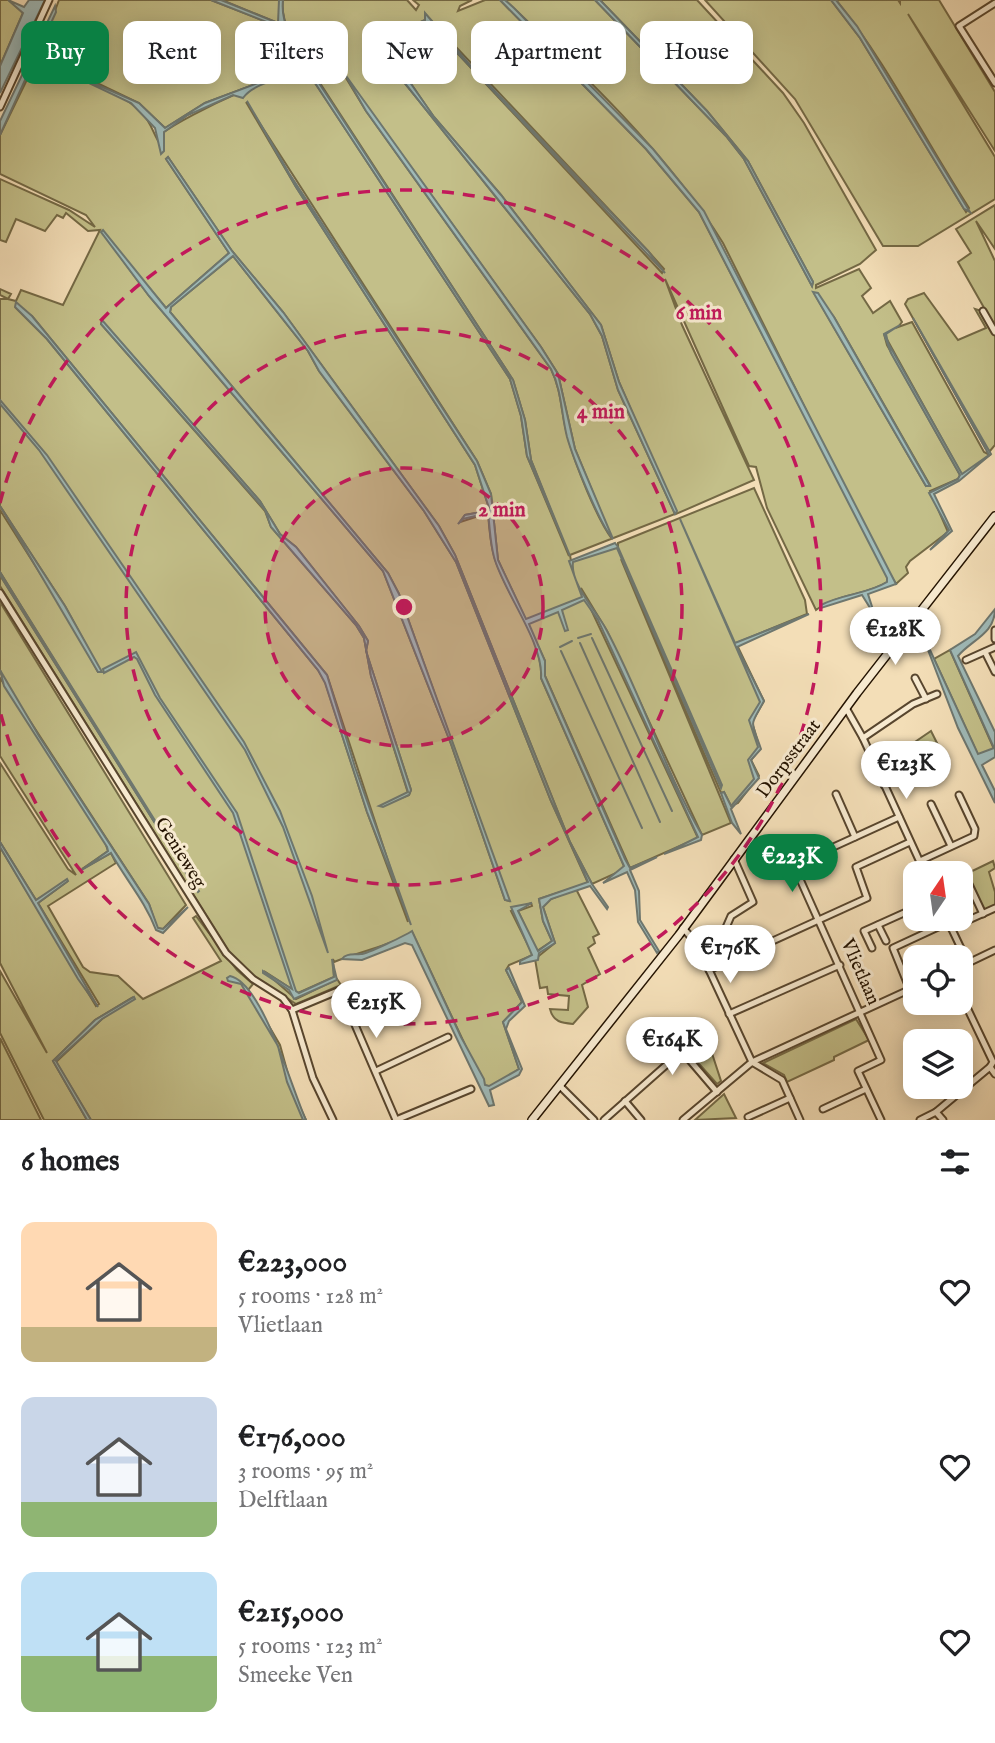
<!DOCTYPE html>
<meta charset="utf-8">
<style>
body{margin:0;font-family:"IM FELL English",serif;background:#f6f6f6;color:#202124;height:100vh;display:flex;flex-direction:column;font-size:26px;white-space:nowrap}
*{box-sizing:border-box;margin:0}
p{font-size:23px;color:#757577}
.icon{flex:none;width:38px;height:38px;fill:none;stroke:currentColor;stroke-width:2;stroke-linecap:round;stroke-linejoin:round}
.map{position:relative;height:1120px;overflow:hidden}
.details{display:flex;flex-direction:column;background:#fff;flex:1}
.details>*{flex:none}
.guide{position:absolute;left:21px;top:21px;width:954px;height:63px;display:flex;gap:14px}
.needle{width:46px;rotate:13deg}
.tools{position:absolute;left:903px;top:861px;display:grid;gap:14px}
.tools a{display:grid;place-items:center;width:70px;height:70px;border-radius:14px;background:#fff;box-shadow:0 4px 18px #0003;font-size:35px}
.price{position:absolute;translate:-50% -60px;padding:0 16px;border-radius:24px;background:#fff;color:#222;font-size:23px;line-height:46px;filter:drop-shadow(0 2px 4px #0008)}
.price::after{content:'';position:absolute;left:50%;top:42px;width:21px;height:16px;margin-left:-10px;background:inherit;clip-path:polygon(0 0,100% 0,50% 100%)}
.price.on{background:#0b8043;color:#fff}
ul{padding:0;list-style:none}
li{display:flex;align-items:center;gap:21px;height:175px;padding:0 21px}
li span{display:grid;place-items:center;flex:none;width:196px;height:140px;border-radius:14px;color:#555}
li>.icon{margin-inline-start:auto}
span .icon{width:84px;height:84px;fill:#fffc;stroke-width:1}
li b{font-size:30px}
h2{display:flex;justify-content:space-between;align-items:center;height:84px;padding:0 21px;font-size:30px}
.chip{padding:0 24px;border-radius:14px;background:#fff;box-shadow:0 4px 18px #0003;font-size:24px;line-height:63px}
.chip.on{background:#0b8043;color:#fff}
.map>svg:first-child{display:block}
.green{fill:#c3bf89;stroke:#746945;stroke-width:2;fill-rule:evenodd}
.water{fill:#9fbab8;stroke:#6e776f;stroke-width:2}
.lines{fill:none;stroke-linecap:round;stroke-linejoin:round}
.stream{stroke:#6e776f;stroke-width:2}
.street-casing{stroke:#58462e;stroke-width:9}
.secondary-casing{stroke:#241301;stroke-width:10}
.street{stroke:#f7ead0;stroke-width:5}
.secondary{stroke:#f7ead0;stroke-width:7}
.ring{fill:none;stroke:#c2185b;stroke-width:3.5;stroke-dasharray:12 9}
.labels{text-anchor:middle;dominant-baseline:central;stroke-width:6;stroke-linejoin:round;paint-order:stroke}
.street-label{font-size:19px;fill:#241301;stroke:#f7ead0}
.centre{fill:#c2185b;stroke:#f7ead0;stroke-width:3.5}
.ring-label{font-size:21px;text-anchor:middle;font-weight:bold;fill:#c2185b;stroke:#f7ead0;stroke-width:6;stroke-linejoin:round;paint-order:stroke}
</style>
<div class="map">
<svg width="995" height="1120" viewBox="0 0 995 1120">
<rect width="100%" height="100%" fill="#f3deb7"/>
<filter id="stains"><feTurbulence type="fractalNoise" baseFrequency=".00286" numOctaves="4"/><feColorMatrix values="0 0 0 0 .2 0 0 0 0 .09 0 0 0 0 .02 0 0 0 .5 -.17"/></filter>
<radialGradient id="worn" r=".72"><stop offset=".6" stop-color="#630" stop-opacity="0"/><stop offset="1" stop-color="#630" stop-opacity=".3"/></radialGradient>
<g class="green">
<path d="M0 0H9L23 13 0 66Z"/>
<path d="M59 0H211L282 28 285 33 303 66 205 103 165 128 139 103 70 70 54 68C82 80 121 91 142 113 152 123 154 137 161 145L164 132C185 116 291 64 313 73L320 66 311 63C296 44 280 25 283 0H407L416 10 419 5 413 0H472L460 6 458 11 485 0H500L646 149 699 212 888 578 887 582C865 596 838 593 816 610L767 508 756 467 749 466 665 279 682 325 754 480 676 514 619 382 601 325 501 195 434 117 382 42 379 51 590 314 602 336 618 390 675 514 570 555 571 561 618 547V543L754 488 805 600 807 614 736 643 764 701 752 722 760 749 751 760 759 776 738 803 731 806 724 792 721 793 621 559 731 823 702 835 607 631 581 588 698 838 630 868 545 676V661L498 560 491 494 477 461 246 102 296 187 475 465 489 508 487 511 465 515 460 522 488 513C489 527 490 542 494 556 504 593 544 640 541 678L624 866 625 869 592 884 570 842 455 555 439 526 283 312 232 251 168 157 166 159 229 253 166 308 102 232 149 296 383 571 451 744 505 900 509 901 399 594 388 573 170 312 171 307 233 256 308 351 319 371 424 511 456 562 551 801 588 883 539 899 543 921 552 941 537 951 518 911 532 906 531 903 511 911 533 955 509 965 506 970 522 1002 503 1022 519 1069 492 1087 484 1085 412 932C388 947 357 952 334 962L333 959 334 977 298 993 264 971 296 999 337 979 341 985 296 1004 252 975 229 952 0 586V575L198 892 0 572V510L69 619 98 672H101L65 606 0 506V299H8L0 295V289L11 294 8 299 16 301 21 290 63 305 100 230 88 231 66 213 63 218 57 215 45 231 16 219 6 242 0 240V179L69 210 95 227 86 215 0 174V135L37 59ZM425 14 648 251 664 269 662 273 432 26 393 35 425 20ZM343 73 541 347 558 374 575 449 612 539C597 519 575 464 568 438 561 415 562 391 551 369L366 111ZM318 80 513 380 525 420 531 460 569 556 527 456 521 416 510 379 315 83ZM15 307 32 316 327 675 408 922 367 812 325 682 318 670 47 339ZM102 321 260 501 280 534 296 547 359 626 368 641 366 651 411 790 409 795 394 801 408 793 371 676 364 638 356 625 271 527 265 511 101 324Z"/>
<path d="M222 0H279L280 22 278 23Z"/>
<path d="M505 0H595L726 136 744 159 812 286 813 282 748 161 707 111 600 0H697L783 93 804 123 876 250 860 264 816 285V288L859 269 871 288 862 296 873 313 890 301 902 322 898 327 912 322 984 452 990 455 962 475 884 334 887 345 960 475 958 479 930 491 948 532 910 561 906 567 908 573 896 584 876 550 723 243C668 154 582 72 505 0ZM814 293 834 317 930 485 926 486Z"/>
<path d="M705 0H831L860 38 966 212 969 208C924 139 888 64 836 0H898L900 3V0H939L995 92V151L908 14 995 157V199L918 246H883L795 99Z"/>
<path d="M995 205V249L976 221 995 261V327L958 262 971 253 956 229Z"/>
<path d="M924 293 958 340 986 328 975 309 982 311 995 335V445L990 451 986 449 905 304 908 299Z"/>
<path d="M0 602 186 905 163 929 157 928 149 904 4 681 0 670Z"/>
<path d="M950 650 994 749 978 755 934 659Z"/>
<path d="M0 678 105 842 108 851 82 869 111 853 116 863 48 906 83 967 90 972 118 976 143 999 221 961 193 918 196 916 237 970 253 984 248 990 280 1045 293 1092 306 1120H91L56 1062 102 1019 133 997 95 1020 53 1061 87 1120H44L0 1033V971L47 1053 0 963V847L96 1006 99 1004 38 903 68 881 36 900 0 842V763L68 869 76 875 0 756Z"/>
<path d="M931 731 941 751 917 763 909 746Z"/>
<path d="M993 861 995 868 989 872 995 892V906L984 910 966 874Z"/>
<path d="M576 889 599 934 593 937 595 943 588 948 600 974 582 985 588 1007 573 1024C562 1023 553 1022 550 1009L568 1010 569 996 548 994 547 987 540 988 535 959 555 943 543 907 551 899Z"/>
<path d="M856 1019 869 1040 834 1057V1060L787 1082 784 1075 763 1063Z"/>
<path d="M704 1029 721 1081 717 1084 684 1047Z"/>
<path d="M0 1038 41 1120H0Z"/>
<path d="M724 1094 736 1118 695 1120Z"/>
</g>
<g class="water">
<path d="M8 0 24 7 29 0H45L0 93V66L23 13Z"/>
<path d="M211 0H221L278 23 279 0H283C280 25 295 45 310 63L320 66 311 74 307 71C288 77 254 82 243 98L233 95 188 115 164 132V151L161 154 155 128 131 103 43 61 139 103 165 128 205 103 303 66 282 28Z"/>
<path d="M500 0H505L514 8 653 149 704 211 896 584 868 594 875 616 862 595 821 608V605C842 594 868 594 887 582V578L699 212 646 149Z"/>
<path d="M595 0H600L707 111 748 161 813 282 812 286 744 159 726 136Z"/>
<path d="M831 0H836L857 26 970 212 964 209 860 38Z"/>
<path d="M55 6 56 12 0 135V121Z"/>
<path d="M425 13 470 65 648 251 665 273 432 26H422L389 40V37L425 20Z"/>
<path d="M382 42 434 117 501 195 601 325 619 382 677 511 675 514 618 390 602 336 590 314 379 51Z"/>
<path d="M344 73 541 347 558 374 575 449 613 539C600 525 573 458 567 437 561 413 562 391 551 369L366 111Z"/>
<path d="M317 80 513 380 525 420 531 460 570 556 527 456 521 416 510 379 315 83Z"/>
<path d="M247 101 289 173 477 461 491 494 498 560 526 619 582 597 569 561 615 543 618 547 722 785 721 788 617 548 573 562C570 584 596 610 606 629 642 695 664 770 702 835L701 840 664 854 698 837 598 620 584 600 562 610 568 630 565 631 558 612 529 624 545 661V676L625 859 630 868 657 857 630 870 639 891 640 920 659 951 657 953 638 922 635 890 627 872 603 883 624 866 541 678C544 643 503 591 494 557 490 542 490 528 488 513L463 519 458 524 465 515 487 511 489 508 475 465 296 187Z"/>
<path d="M168 157 232 251 283 312 439 526 455 555 570 842 592 884 608 907 607 909 590 886 551 899 543 907 555 943 539 953 538 960 520 964V961L532 955 511 907 532 903 518 911 538 951 552 941 543 921 539 899 588 882 551 801 456 562 424 511 319 371 308 351 233 256 171 307 170 312 388 573 399 594 510 901 505 900 451 744 383 571 149 296 101 232 103 230 166 308 229 253 166 159Z"/>
<path d="M813 292 818 293 834 317 930 486H926Z"/>
<path d="M16 302 32 316 327 675 355 767 411 925 367 812 325 683 318 670 47 339 15 307Z"/>
<path d="M913 318 991 454 959 481 934 494 952 531 930 550 949 530 929 493 958 479 960 475 891 353 884 334 900 325 886 334 888 343 962 474 989 455Z"/>
<path d="M102 320 260 501 280 534 296 547 359 626 368 641 366 651 411 790 409 795 383 807 379 806 408 792 371 676 364 638 356 625 271 527 265 510 101 324Z"/>
<path d="M0 400 47 455 244 742 280 811 312 896 328 953 283 827 245 750 39 450 0 404Z"/>
<path d="M0 506 65 606 102 672H98Z"/>
<path d="M680 519 735 643 809 614 737 647 764 701C750 727 750 718 761 749L751 760 759 778 731 809 741 834 732 823 721 793 724 792 731 806 754 779 748 760 758 747 749 720 760 702Z"/>
<path d="M0 572 199 891 198 892 0 575Z"/>
<path d="M995 609C995 634 971 640 958 656L995 732V757L982 765 995 791V803L958 728 918 624 978 754 994 748 950 650 975 634Z"/>
<path d="M136 652 160 698 237 813 296 991 299 993 334 977 332 959 337 980 294 999 289 990 263 973V971L292 989 233 813 155 695 137 659 134 657 104 673 103 669Z"/>
<path d="M0 670 39 736 149 904 158 928 163 929 188 907 163 933 156 930C145 901 126 880 111 853L80 871 108 851 107 847 4 686Z"/>
<path d="M0 842 36 900 67 879 68 881 38 903 98 1007 78 979 0 847Z"/>
<path d="M412 931 461 1037 484 1079 485 1085 489 1086 519 1069 503 1022 522 1002 506 970 509 968 525 1006 509 1021 506 1029 522 1069 519 1075 490 1090 494 1105 489 1106 412 945 405 943 362 960 342 959C346 953 353 955 361 954 367 954 406 935 412 931Z"/>
<path d="M230 976C263 983 292 1090 306 1120H303L287 1082 278 1046 241 984 228 981 227 978Z"/>
<path d="M134 997 135 999 102 1019 56 1061 91 1120H87L53 1061 95 1020Z"/>
</g>
<g class="lines">
<g class="stream">
<path d="M578 638 591 634"/>
<path d="M592 638 672 811"/>
<path d="M580 643 660 822"/>
<path d="M560 647 572 641"/>
<path d="M561 651 642 828"/>
</g>
<defs>
<g id="street">
<path d="M995 3 959 26 995 83"/>
<path d="M0 107 49 0"/>
<path d="M983 311 995 332"/>
<path d="M0 593 226 953 253 979 283 998 292 1010 313 1078 333 1120"/>
<path d="M995 630V639"/>
<path d="M985 652 995 672"/>
<path d="M966 660 995 647"/>
<path d="M915 678 926 699"/>
<path d="M846 708 863 738 925 873"/>
<path d="M863 738 913 704 937 694"/>
<path d="M907 750 917 770"/>
<path d="M884 785 945 757"/>
<path d="M836 794 855 837"/>
<path d="M931 804 951 846"/>
<path d="M790 857 881 1060 858 1071 881 1120"/>
<path d="M920 861 974 836 975 829 959 795"/>
<path d="M794 865 899 817"/>
<path d="M966 878 983 914"/>
<path d="M947 919 968 963 961 967"/>
<path d="M878 925 886 941"/>
<path d="M683 928 697 944 752 1062 782 1080 800 1120"/>
<path d="M951 928 995 908"/>
<path d="M697 944 724 932 731 916 753 902 734 859"/>
<path d="M872 948 864 931 915 908"/>
<path d="M968 963 995 950"/>
<path d="M709 970 867 898 856 867 910 842"/>
<path d="M910 990 893 948 949 922"/>
<path d="M961 995 993 1062 990 1067 995 1074"/>
<path d="M292 1010 340 990 396 1120"/>
<path d="M729 1014 840 965"/>
<path d="M353 1020 411 992"/>
<path d="M376 1071 448 1037"/>
<path d="M560 1086 594 1120"/>
<path d="M625 1101 641 1120"/>
<path d="M823 1109 866 1089"/>
<path d="M936 1112 943 1120"/>
<path d="M748 1117 790 1098"/>
<path d="M396 1120 471 1089"/>
<path d="M604 1120 682 1051 717 1092"/>
<path d="M683 1120 752 1062 915 987"/>
<path d="M920 1120 936 1112 990 1067"/>
</g>
<path id="secondary" d="M532 1120 679 935 857 693 995 516"/>
</defs>
<use href="#street" class="street-casing"/>
<use href="#secondary" class="secondary-casing"/>
<use href="#street" class="street"/>
<use href="#secondary" class="secondary"/>
</g>
<circle cx="404" cy="607" r="139" fill="#c2185b" fill-opacity=".12"/>
<g class="ring">
<circle cx="404" cy="607" r="139"/>
<circle cx="404" cy="607" r="278"/>
<path d="M0 503A417 417 0 1 1 0 711"/>
</g>
<g class="labels">
<g class="street-label">
<text transform="translate(789 759) rotate(-53)">Dorpsstraat</text>
<text transform="translate(180 853) rotate(58)">Genieweg</text>
<text transform="translate(860 972) rotate(66)">Vlietlaan</text>
</g>
</g>
<circle cx="404" cy="607" r="10" class="centre"/>
<g class="ring-label">
<text x="699" y="319">6 min</text>
<text x="601" y="418">4 min</text>
<text x="502" y="516">2 min</text>
</g>
<rect width="100%" height="100%" filter="url(#stains)"/>
<rect width="100%" height="100%" fill="url(#worn)"/>
</svg>
<div class="tools">
<a><svg class="needle" viewBox="-14 -14 28 28"><path d="M0-13l5 13h-10z" fill="#e53935"/><path d="M0 13l5-13h-10z" fill="#757577"/></svg></a>
<a><svg class="icon" aria-label="locate" viewBox="0 0 24 24"><circle cx="12" cy="12" r="6"/><path d="M12 2v4M12 18v4M2 12h4M18 12h4"/></svg></a>
<a><svg class="icon" aria-label="layers" viewBox="0 0 24 24"><path d="M12 4l9 5-9 5-9-5zM3 14l9 5 9-5"/></svg></a>
</div>
<b class="price" style="left:895px;top:667px">€128K</b>
<b class="price" style="left:906px;top:801px">€123K</b>
<b class="price on" style="left:792px;top:894px">€223K</b>
<b class="price" style="left:730px;top:985px">€176K</b>
<b class="price" style="left:376px;top:1040px">€215K</b>
<b class="price" style="left:672px;top:1077px">€164K</b>
<div class="guide">
<a class="chip on">Buy</a>
<a class="chip">Rent</a>
<a class="chip">Filters</a>
<a class="chip">New</a>
<a class="chip">Apartment</a>
<a class="chip">House</a>
</div>
</div>
<section class="details">
<h2>6 homes<svg class="icon" aria-label="filters" viewBox="0 0 24 24"><path d="M4 7h16M4 17h16"/><circle cx="9" cy="7" r="2"/><circle cx="15" cy="17" r="2"/></svg></h2>
<ul>
<li><span style="background:linear-gradient(#ffd9b3 75%,#c2b280 0)"><svg class="icon" aria-label="home" viewBox="0 0 24 24"><path d="M3 11l9-7 9 7M6 9v11h12V9"/></svg></span><div><b>€223,000</b><p>5 rooms · 128 m²</p><p>Vlietlaan</p></div><svg class="icon" aria-label="heart" viewBox="0 0 24 24"><path d="M12 20l-8-8c-3-5 5-10 8-4 3-6 11-1 8 4z"/></svg></li>
<li><span style="background:linear-gradient(#c9d6e8 75%,#8fb573 0)"><svg class="icon" aria-label="home" viewBox="0 0 24 24"><path d="M3 11l9-7 9 7M6 9v11h12V9"/></svg></span><div><b>€176,000</b><p>3 rooms · 95 m²</p><p>Delftlaan</p></div><svg class="icon" aria-label="heart" viewBox="0 0 24 24"><path d="M12 20l-8-8c-3-5 5-10 8-4 3-6 11-1 8 4z"/></svg></li>
<li><span style="background:linear-gradient(#bfe0f5 60%,#8fb573 0)"><svg class="icon" aria-label="home" viewBox="0 0 24 24"><path d="M3 11l9-7 9 7M6 9v11h12V9"/></svg></span><div><b>€215,000</b><p>5 rooms · 123 m²</p><p>Smeeke Ven</p></div><svg class="icon" aria-label="heart" viewBox="0 0 24 24"><path d="M12 20l-8-8c-3-5 5-10 8-4 3-6 11-1 8 4z"/></svg></li>
</ul>
</section>
